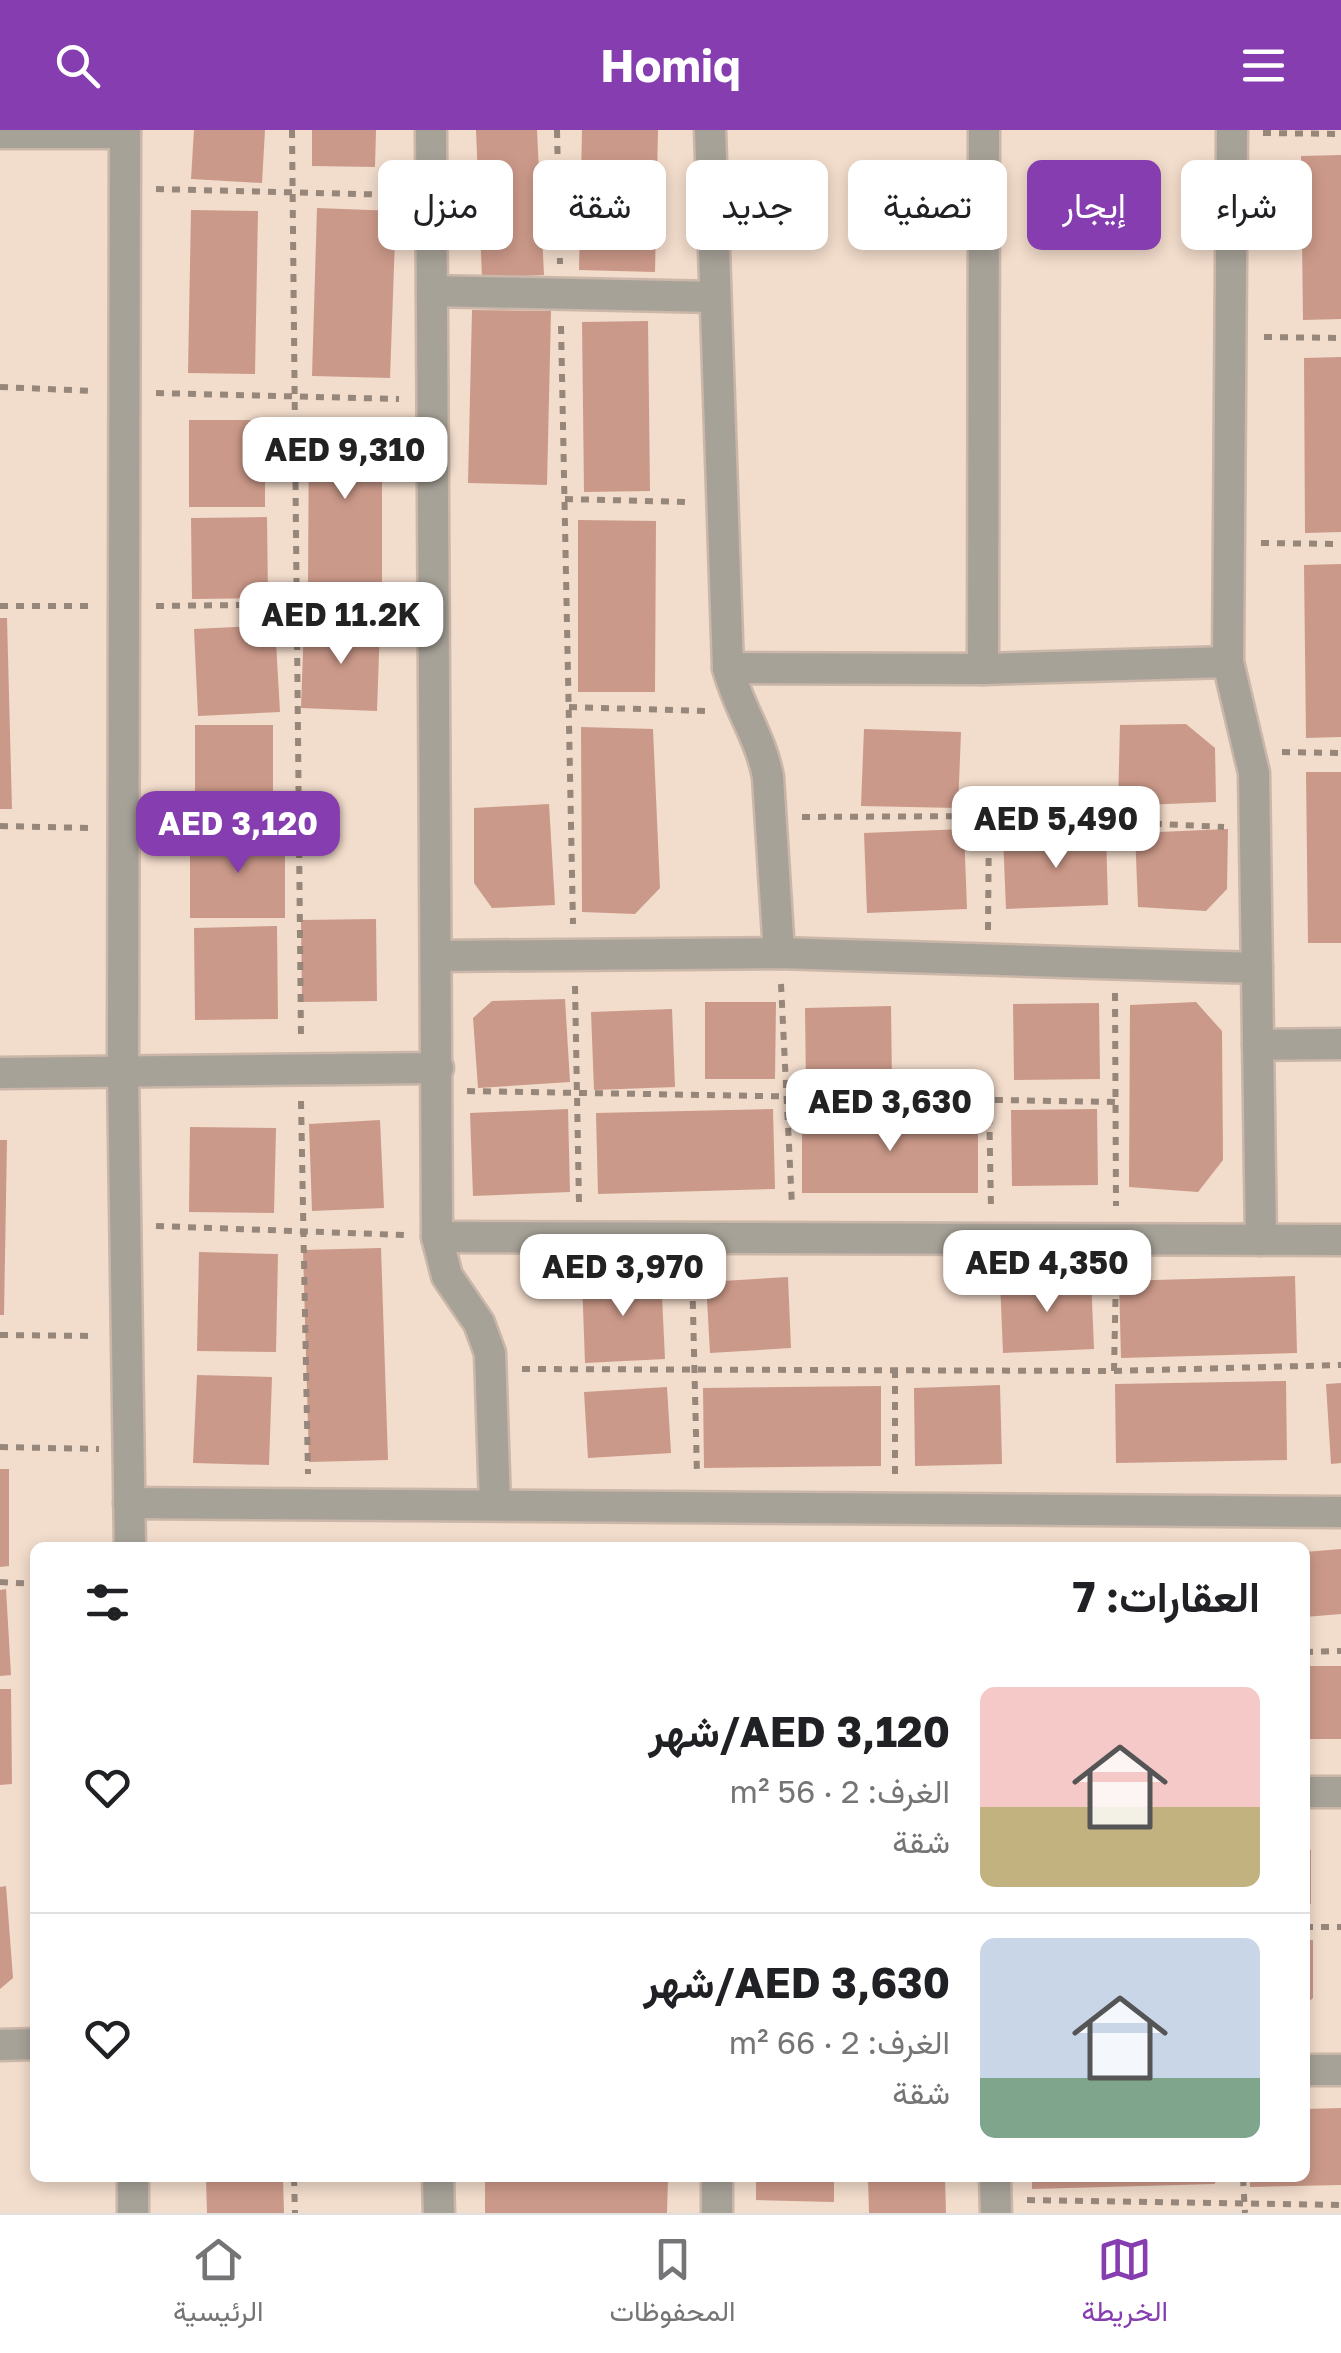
<!DOCTYPE html>
<html lang="ar">
<meta charset="utf-8">
<style>
body{margin:0;font-family:"Golos Text",Vazirmatn,sans-serif;background:#f2f2f2;color:#202124;direction:rtl;height:100vh;display:flex;flex-direction:column;font-size:38px;white-space:nowrap}
*{box-sizing:border-box;margin:0}
p{font-size:32px;color:#757577}
.icon{flex:none;width:55px;height:55px;fill:none;stroke:currentColor;stroke-width:2;stroke-linecap:round;stroke-linejoin:round}
.map{position:relative;flex:1;overflow:hidden;direction:ltr}
.details{position:absolute;left:30px;top:1412px;width:1280px;height:640px;display:flex;flex-direction:column;background:#fff;border-radius:15px;box-shadow:0 5px 15px #0003;direction:rtl}
.details>*{flex:none}
.hud{position:absolute;left:30px;top:30px;width:1282px;height:90px;direction:rtl;display:flex;gap:20px}
.price{position:absolute;translate:-50% -85px;padding:0 22px;border-radius:20px;background:#fff;color:#222;font-size:32px;line-height:65px;filter:drop-shadow(0 2px 5px #0008)}
.price::after{content:'';position:absolute;left:50%;top:60px;width:30px;height:22px;margin-left:-15px;background:inherit;clip-path:polygon(0 0,100% 0,50% 100%)}
.price.on{background:#853db0;color:#fff}
ul{padding:0;list-style:none}
li{display:flex;align-items:center;gap:30px;height:250px;padding:0 50px}
li+li{border-top:2px solid #e0e0e0}
li span{display:grid;place-items:center;flex:none;width:280px;height:200px;border-radius:15px;color:#555}
li>.icon{margin-inline-start:auto}
span .icon{width:120px;height:120px;fill:#fffc;stroke-width:1}
li b{font-size:42px}
h2{display:flex;justify-content:space-between;align-items:center;height:120px;padding:0 50px;font-size:42px}
.pill{padding:0 35px;border-radius:15px;background:#fff;box-shadow:0 5px 15px #0003;font-size:35px;line-height:90px}
.pill.on{background:#853db0;color:#fff}
header{display:flex;justify-content:space-between;align-items:center;height:130px;padding:0 50px;background:#853db0;color:#fff;font-size:45px;font-weight:700}
.menu{display:flex;justify-content:space-around;align-items:center;height:140px;border-top:2px solid #e0e0e0;background:#fff;font-size:28px;color:#757577}
.menu a{display:grid;justify-items:center;gap:5px}
.menu .on{color:#853db0}
.map>svg:first-child{display:block}
.building{fill:#cb9989}
.lines{fill:none;stroke-linecap:round;stroke-linejoin:round}
.street-casing{stroke:#cbb7a9;stroke-width:35}
.path{stroke:#97877b;stroke-width:6;stroke-dasharray:8 8;stroke-linecap:butt}
.street{stroke:#a7a298;stroke-width:30}
</style>
<header><svg class="icon" aria-label="menu" viewBox="0 0 24 24"><path d="M4 6h16M4 12h16M4 18h16"/></svg>Homiq<svg class="icon" aria-label="search" viewBox="0 0 24 24"><circle cx="10" cy="10" r="6"/><path d="M15 15l6 6"/></svg></header>
<div class="map">
<svg width="1341" height="2083" viewBox="0 0 1341 2083">
<rect width="100%" height="100%" fill="#f2dccb"/>
<g class="building">
<path d="M194 0H265L262 53 191 49Z"/>
<path d="M312 0H376L375 37 312 36Z"/>
<path d="M476 0H537L544 145 482 148Z"/>
<path d="M582 0H658L655 142 579 140Z"/>
<path d="M1341 25V189L1303 190 1301 26Z"/>
<path d="M317 78 396 81 390 248 312 246Z"/>
<path d="M191 80 258 81 255 244 188 243Z"/>
<path d="M472 180 551 181 547 355 468 353Z"/>
<path d="M648 191 650 361 584 362 582 192Z"/>
<path d="M1341 227V402L1305 403 1304 228Z"/>
<path d="M309 287H382V457H308Z"/>
<rect x="189" y="290" width="76" height="87"/>
<path d="M267 387 268 468 192 469 191 388Z"/>
<path d="M578 390 656 391 655 562H578Z"/>
<path d="M1341 434V607L1306 608 1304 435Z"/>
<path d="M0 488H7L12 679H0Z"/>
<path d="M304 493 380 495 377 581 301 578Z"/>
<path d="M275 495 280 582 198 586 194 499Z"/>
<path d="M1186 594 1215 618 1216 672 1118 676 1120 595Z"/>
<path d="M195 595H273V688L195 689Z"/>
<path d="M581 597 653 599 660 758 635 784 582 782Z"/>
<path d="M864 599 961 602 958 678 861 676Z"/>
<path d="M1306 642H1341V813H1308Z"/>
<path d="M549 674 555 775 492 778 474 753V678Z"/>
<path d="M964 699 967 779 867 783 864 703Z"/>
<path d="M1228 699 1227 759 1206 781 1138 777 1135 703Z"/>
<path d="M1106 703 1108 775 1006 779 1003 706Z"/>
<rect x="190" y="704" width="95" height="84"/>
<path d="M376 789 377 871 302 872 301 790Z"/>
<path d="M277 796 278 889 195 890 194 798Z"/>
<path d="M565 869 570 952 478 958 473 888 492 871Z"/>
<path d="M705 872H776L775 949H705Z"/>
<path d="M1196 872 1222 901 1223 1030 1198 1062 1129 1057 1130 875Z"/>
<path d="M1099 873 1100 949 1014 950 1013 874Z"/>
<path d="M891 876 892 953 806 955 805 878Z"/>
<path d="M672 879 675 957 594 960 591 882Z"/>
<path d="M568 979 570 1062 473 1066 470 983Z"/>
<path d="M773 979 775 1059 598 1064 596 983Z"/>
<path d="M1097 979 1098 1055 1012 1056 1011 980Z"/>
<path d="M978 984V1063H802V985Z"/>
<path d="M380 990 384 1078 312 1081 309 994Z"/>
<path d="M190 997 276 998 274 1083 189 1082Z"/>
<path d="M0 1010H7L4 1185H0Z"/>
<path d="M381 1118 388 1330 309 1332 303 1120Z"/>
<path d="M199 1122 278 1124 276 1222 197 1221Z"/>
<path d="M661 1146 665 1229 585 1233 582 1149Z"/>
<path d="M1295 1146 1297 1223 1121 1228 1119 1151Z"/>
<path d="M788 1147 791 1218 710 1223 706 1152Z"/>
<path d="M1091 1147 1094 1219 1003 1223 1000 1151Z"/>
<path d="M197 1245 272 1247 269 1335 193 1333Z"/>
<path d="M1286 1251 1287 1330 1116 1333 1115 1254Z"/>
<path d="M1341 1253V1333L1331 1334 1326 1254Z"/>
<path d="M1000 1255 1002 1334 915 1336 914 1258Z"/>
<path d="M881 1256V1336L704 1338 703 1258Z"/>
<path d="M667 1257 671 1323 588 1328 584 1262Z"/>
<path d="M0 1339H9V1436L0 1437Z"/>
<path d="M1341 1419V1484L1305 1487V1422Z"/>
<path d="M6 1459 11 1545 0 1546V1460Z"/>
<rect x="1305" y="1536" width="36" height="73"/>
<path d="M0 1559H11L12 1654 0 1655Z"/>
<path d="M1305 1714 1311 1720V1774H1305Z"/>
<path d="M6 1756 13 1848 0 1859V1757Z"/>
<path d="M1305 1810H1313V1868L1305 1875Z"/>
<path d="M1341 1978V2055L1250 2057V2048H1305V1979Z"/>
<path d="M206 2048H283L284 2083H207Z"/>
<path d="M485 2048H668L667 2083H485Z"/>
<path d="M756 2048H834V2072L756 2070Z"/>
<path d="M868 2048H945L946 2083H869Z"/>
<path d="M1032 2048H1215V2054L1032 2059Z"/>
</g>
<g class="lines">
<defs>
<g id="street">
<path d="M125 0 123 940 130 1418"/>
<path d="M431 0 437 1107 447 1146 479 1193 490 1223 495 1375"/>
<path d="M710 0 728 538C738 577 761 608 768 647L779 823"/>
<path d="M1232 0 1228 532 1254 643 1261 1110"/>
<path d="M0 3H125"/>
<path d="M432 161 715 167"/>
<path d="M728 538 983 539 1228 532"/>
<path d="M983 539 984 0"/>
<path d="M437 826 779 823 1257 838"/>
<path d="M1258 915 1341 914"/>
<path d="M0 943 438 938"/>
<path d="M437 1107 1341 1110"/>
<path d="M129 1373 1341 1382"/>
<path d="M1305 1662H1341"/>
<path d="M0 1915 35 1914"/>
<path d="M1305 1940H1341"/>
<path d="M133 2048V2083"/>
<path d="M438 2048 439 2083"/>
<path d="M995 2048 996 2083"/>
<path d="M717 2083V2048"/>
</g>
</defs>
<use href="#street" class="street-casing"/>
<g class="path">
<path d="M292 0 301 909"/>
<path d="M557 0 560 134"/>
<path d="M1263 3 1341 4"/>
<path d="M156 59 399 65"/>
<path d="M561 196 573 794"/>
<path d="M1264 207 1341 208"/>
<path d="M0 257 94 261"/>
<path d="M156 263 399 269"/>
<path d="M565 369 689 372"/>
<path d="M1261 413 1341 414"/>
<path d="M0 476H94"/>
<path d="M156 476 404 473"/>
<path d="M569 577 708 581"/>
<path d="M1282 622 1341 623"/>
<path d="M802 687 989 686 1224 697"/>
<path d="M0 696 91 698"/>
<path d="M988 800 989 686"/>
<path d="M781 854 792 1076"/>
<path d="M575 856 579 1074"/>
<path d="M1115 863 1116 1076"/>
<path d="M467 961 1115 972"/>
<path d="M989 970 991 1078"/>
<path d="M301 971 308 1344"/>
<path d="M156 1096 404 1105"/>
<path d="M692 1139 697 1346"/>
<path d="M0 1205 94 1206"/>
<path d="M522 1239 1114 1241 1341 1235"/>
<path d="M895 1240V1349"/>
<path d="M1114 1241 1116 1143"/>
<path d="M0 1317 99 1319"/>
<path d="M0 1452 35 1454"/>
<path d="M1305 1522 1341 1521"/>
<path d="M1305 1797H1341"/>
<path d="M294 2048 295 2083"/>
<path d="M1243 2048 1245 2083"/>
<path d="M1027 2070 1341 2075"/>
</g>
<use href="#street" class="street"/>
</g>
</svg>
<b class="price" style="left:345px;top:372px">AED 9,310</b>
<b class="price" style="left:341px;top:537px">AED 11.2K</b>
<b class="price" style="left:1056px;top:741px">AED 5,490</b>
<b class="price on" style="left:238px;top:746px">AED 3,120</b>
<b class="price" style="left:890px;top:1024px">AED 3,630</b>
<b class="price" style="left:1047px;top:1185px">AED 4,350</b>
<b class="price" style="left:623px;top:1189px">AED 3,970</b>
<div class="hud">
<a class="pill">شراء</a>
<a class="pill on">إيجار</a>
<a class="pill">تصفية</a>
<a class="pill">جديد</a>
<a class="pill">شقة</a>
<a class="pill">منزل</a>
</div>
<section class="details">
<h2>العقارات: 7<svg class="icon" aria-label="filters" viewBox="0 0 24 24"><path d="M4 7h16M4 17h16"/><circle cx="9" cy="7" r="2"/><circle cx="15" cy="17" r="2"/></svg></h2>
<ul>
<li><span style="background:linear-gradient(#f6c9c9 60%,#c2b280 0)"><svg class="icon" aria-label="home" viewBox="0 0 24 24"><path d="M3 11l9-7 9 7M6 9v11h12V9"/></svg></span><div><b>AED 3,120/شهر</b><p>الغرف: 2 · 56 m²</p><p>شقة</p></div><svg class="icon" aria-label="heart" viewBox="0 0 24 24"><path d="M12 20l-8-8c-3-5 5-10 8-4 3-6 11-1 8 4z"/></svg></li>
<li><span style="background:linear-gradient(#c9d6e8 70%,#7fa58c 0)"><svg class="icon" aria-label="home" viewBox="0 0 24 24"><path d="M3 11l9-7 9 7M6 9v11h12V9"/></svg></span><div><b>AED 3,630/شهر</b><p>الغرف: 2 · 66 m²</p><p>شقة</p></div><svg class="icon" aria-label="heart" viewBox="0 0 24 24"><path d="M12 20l-8-8c-3-5 5-10 8-4 3-6 11-1 8 4z"/></svg></li>
</ul>
</section>
</div>
<nav class="menu">
<a class="on"><svg class="icon" aria-label="map" viewBox="0 0 24 24"><path d="M3 6l6-2 6 2 6-2v14l-6 2-6-2-6 2zM9 4v14M15 6v14"/></svg>الخريطة</a>
<a><svg class="icon" aria-label="saved" viewBox="0 0 24 24"><path d="M7 4h10v16l-5-4-5 4z"/></svg>المحفوظات</a>
<a><svg class="icon" aria-label="home" viewBox="0 0 24 24"><path d="M3 11l9-7 9 7M6 9v11h12V9"/></svg>الرئيسية</a>
</nav>
